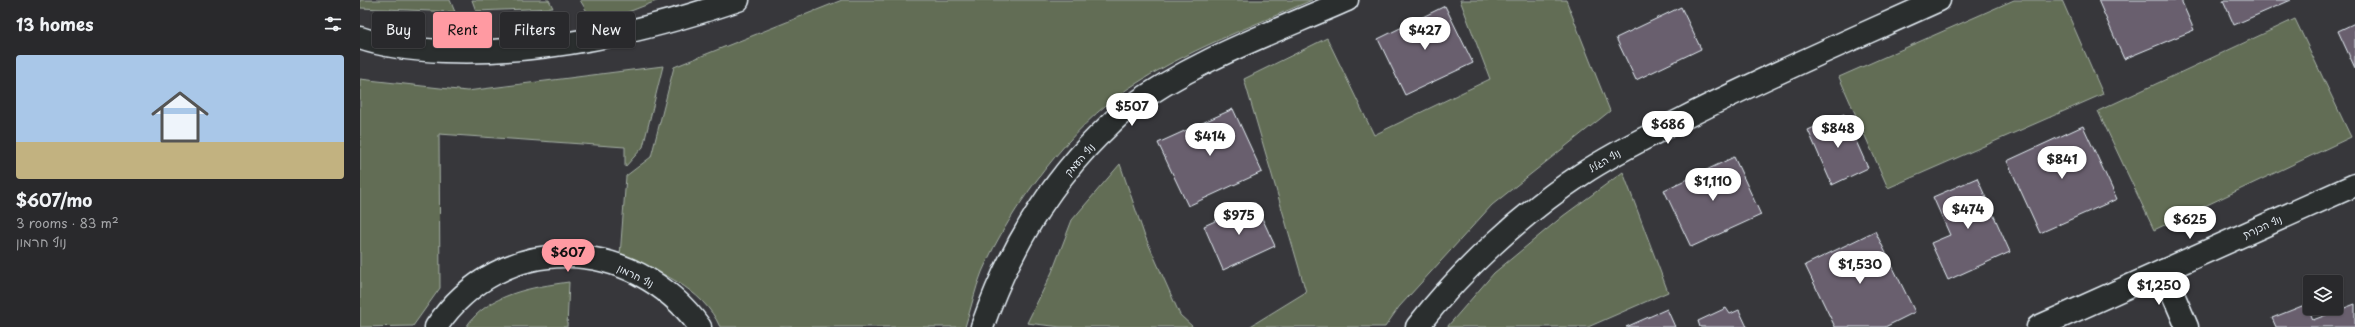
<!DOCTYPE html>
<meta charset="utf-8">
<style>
body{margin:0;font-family:"Playpen Sans","Playpen Sans Hebrew",sans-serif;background:#353538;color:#f1f3f6;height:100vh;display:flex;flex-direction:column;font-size:15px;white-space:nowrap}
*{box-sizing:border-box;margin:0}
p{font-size:13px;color:#a5a6a9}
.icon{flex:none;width:22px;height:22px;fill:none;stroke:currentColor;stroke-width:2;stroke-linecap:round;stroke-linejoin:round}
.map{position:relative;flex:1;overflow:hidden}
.details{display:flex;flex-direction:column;background:#29292c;width:360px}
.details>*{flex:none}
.hud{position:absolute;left:12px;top:12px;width:380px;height:36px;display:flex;gap:8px}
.buttons{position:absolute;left:1943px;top:275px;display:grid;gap:8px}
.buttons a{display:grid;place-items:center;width:40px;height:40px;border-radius:4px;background:#29292c;box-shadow:0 1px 3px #0004,0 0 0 1px #454548;font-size:20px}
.price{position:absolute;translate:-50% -34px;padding:0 9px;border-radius:14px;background:#fff;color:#222;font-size:13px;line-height:26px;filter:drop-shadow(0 1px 2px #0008)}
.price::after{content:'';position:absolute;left:50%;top:24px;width:12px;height:9px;margin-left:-6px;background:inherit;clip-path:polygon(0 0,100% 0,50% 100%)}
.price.active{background:#ff9aa2;color:#111}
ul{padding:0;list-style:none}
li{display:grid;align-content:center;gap:8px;height:212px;padding:0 16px}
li+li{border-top:1px solid #454548}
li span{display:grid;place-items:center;height:124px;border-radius:4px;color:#555}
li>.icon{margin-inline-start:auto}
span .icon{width:72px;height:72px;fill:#fffc;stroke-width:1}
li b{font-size:17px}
h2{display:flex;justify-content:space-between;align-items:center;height:48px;padding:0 16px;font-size:17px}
.tag{padding:0 14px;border-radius:4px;background:#29292c;box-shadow:0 1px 3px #0004,0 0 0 1px #454548;font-size:14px;line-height:36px}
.tag.active{background:#ff9aa2;color:#111}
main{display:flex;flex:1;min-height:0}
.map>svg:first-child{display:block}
.green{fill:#626d54;stroke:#a5afa6}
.building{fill:#695f6e;stroke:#e8f1f8}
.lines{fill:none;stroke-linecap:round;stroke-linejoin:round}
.minor-casing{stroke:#e8f1f8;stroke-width:25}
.tertiary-casing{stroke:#e8f1f8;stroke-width:25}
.secondary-casing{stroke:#e8f1f8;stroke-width:25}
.minor{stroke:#2a2d2e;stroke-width:22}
.tertiary{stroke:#2a2d2e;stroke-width:22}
.secondary{stroke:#2a2d2e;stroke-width:22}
.labels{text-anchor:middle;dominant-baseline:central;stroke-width:3.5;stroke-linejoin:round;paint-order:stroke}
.street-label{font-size:10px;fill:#e8f1f8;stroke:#2a2d2e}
</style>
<main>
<section class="details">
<h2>13 homes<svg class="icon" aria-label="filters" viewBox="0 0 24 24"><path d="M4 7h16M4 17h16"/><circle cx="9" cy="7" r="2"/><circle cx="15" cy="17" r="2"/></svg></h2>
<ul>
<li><span style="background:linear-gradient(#a9c7e8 70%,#c2b280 0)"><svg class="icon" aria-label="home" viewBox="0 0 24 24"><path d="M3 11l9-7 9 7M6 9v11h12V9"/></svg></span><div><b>$607/mo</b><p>3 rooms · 83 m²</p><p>נוף חרמון</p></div></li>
</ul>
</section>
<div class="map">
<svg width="1995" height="327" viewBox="0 0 1995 327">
<rect width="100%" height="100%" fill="#37373b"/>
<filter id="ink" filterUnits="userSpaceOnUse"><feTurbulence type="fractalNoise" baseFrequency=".025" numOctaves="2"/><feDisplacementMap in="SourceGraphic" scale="8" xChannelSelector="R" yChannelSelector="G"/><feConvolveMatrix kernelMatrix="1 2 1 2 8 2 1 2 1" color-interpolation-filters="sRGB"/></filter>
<g filter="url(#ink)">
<g class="green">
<path d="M0 0H90L95 12 0 8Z"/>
<path d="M112 0H189L193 8 116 11Z"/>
<path d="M220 0H299L235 25Z"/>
<path d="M482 0H952C890 27 825 51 769 88 712 125 649 209 622 272 615 289 611 309 605 327H360C343 288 297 270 260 256L266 176 291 157 314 67Z"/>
<path d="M1100 0H1206L1250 111 1132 205 1039 307 1025 327H889L946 292 884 79 967 38 1014 135 1130 79Z"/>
<path d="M1654 0H1702L1743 94 1528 188 1479 77Z"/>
<path d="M1935 19 1991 137 1794 230 1738 111Z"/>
<path d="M303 66 283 147 265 167V147L79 134 80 288 53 326 0 327V79L107 91Z"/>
<path d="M760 164 784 234 820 315 833 327H701L667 323 692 272 712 220Z"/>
<path d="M1263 172 1308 292 1228 327H1087L1134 273 1203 216Z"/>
<path d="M209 282 207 327H106C128 294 172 287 209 282Z"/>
</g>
<g class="building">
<path d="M1738 0H1821L1834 30 1764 59Z"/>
<path d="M1863 0H1931L1874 25Z"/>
<path d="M1085 6 1113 63 1045 95 1018 39Z"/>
<path d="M1321 7 1341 49 1276 80 1256 38Z"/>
<path d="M1995 23V68L1978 31Z"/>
<path d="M873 109 902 172 828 206 798 143Z"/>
<path d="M1484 114 1508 168 1472 185 1448 130Z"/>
<path d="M1723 126 1757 199 1680 233 1647 161Z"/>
<path d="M1374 157 1401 215 1331 247 1304 190Z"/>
<path d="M1617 178 1650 252 1588 280 1571 243 1590 235 1573 197Z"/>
<path d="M895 203 915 246 863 270 844 226Z"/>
<path d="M1515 231 1555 312 1525 327H1475L1445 265Z"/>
<path d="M1947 304 1953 320 1995 304V327H1916L1912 318Z"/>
<path d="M1366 308 1370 314 1379 310 1387 327H1340L1338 321Z"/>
<path d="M1307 309 1315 327H1266Z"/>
</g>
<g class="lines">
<defs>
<g id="minor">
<path d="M1803 271 1827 327"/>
<path d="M76 327C141 230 273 235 340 327"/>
<path d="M622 327C647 256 685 189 739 135 748 127 756 117 766 110 832 61 912 33 987 0"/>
</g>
<g id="tertiary">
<path d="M1057 327C1101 270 1162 214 1222 174 1255 152 1291 135 1326 117 1409 75 1495 38 1579 0"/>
<path d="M1678 327 1995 185"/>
</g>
<path id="secondary" d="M0 38C26 47 56 50 84 51 184 55 283 32 378 0"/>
</defs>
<use href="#minor" class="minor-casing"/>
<use href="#tertiary" class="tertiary-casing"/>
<use href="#secondary" class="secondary-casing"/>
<use href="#minor" class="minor"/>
<use href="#tertiary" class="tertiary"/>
<use href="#secondary" class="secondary"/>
</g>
</g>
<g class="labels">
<g class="street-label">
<text transform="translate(719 159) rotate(-49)">נוף העמק</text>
<text transform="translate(1244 160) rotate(-31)">נוף הגליל</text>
<text transform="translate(1902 226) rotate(-24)">נוף הכנרת</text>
<text transform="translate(276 275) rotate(26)">נוף חרמון</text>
</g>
</g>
</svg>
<div class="buttons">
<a><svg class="icon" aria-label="layers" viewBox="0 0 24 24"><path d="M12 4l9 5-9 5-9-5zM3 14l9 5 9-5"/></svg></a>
</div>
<b class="price" style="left:1065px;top:51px">$427</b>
<b class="price" style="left:772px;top:127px">$507</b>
<b class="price" style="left:1308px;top:145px">$686</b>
<b class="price" style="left:1478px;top:149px">$848</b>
<b class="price" style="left:850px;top:157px">$414</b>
<b class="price" style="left:1702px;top:180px">$841</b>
<b class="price" style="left:1353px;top:202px">$1,110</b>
<b class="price" style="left:1608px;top:230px">$474</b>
<b class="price" style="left:879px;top:236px">$975</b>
<b class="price" style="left:1830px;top:240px">$625</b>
<b class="price active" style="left:208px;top:273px">$607</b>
<b class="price" style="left:1500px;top:285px">$1,530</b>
<b class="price" style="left:1799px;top:306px">$1,250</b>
<div class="hud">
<a class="tag">Buy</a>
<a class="tag active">Rent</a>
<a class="tag">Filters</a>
<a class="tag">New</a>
</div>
</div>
</main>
